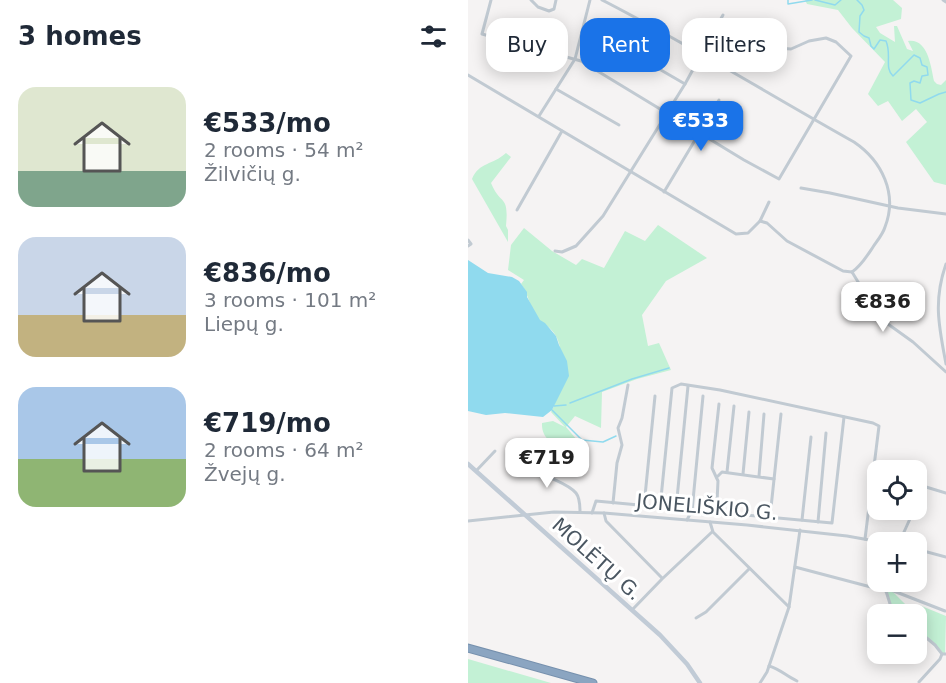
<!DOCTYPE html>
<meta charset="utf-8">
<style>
body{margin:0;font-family:"DejaVu Sans",sans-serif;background:#f2f2f3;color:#1f2937;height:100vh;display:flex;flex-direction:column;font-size:22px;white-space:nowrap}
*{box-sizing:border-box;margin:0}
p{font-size:20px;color:#747a83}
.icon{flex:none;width:33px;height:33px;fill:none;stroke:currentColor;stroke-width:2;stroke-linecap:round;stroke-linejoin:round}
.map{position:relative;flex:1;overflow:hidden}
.sheet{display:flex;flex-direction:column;background:#fff;width:468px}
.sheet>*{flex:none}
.top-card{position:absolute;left:18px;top:18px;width:369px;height:54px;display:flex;gap:12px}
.buttons{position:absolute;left:399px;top:460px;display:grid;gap:12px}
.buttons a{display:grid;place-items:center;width:60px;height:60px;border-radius:12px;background:#fff;box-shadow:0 3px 15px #0003;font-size:30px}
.price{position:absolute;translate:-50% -51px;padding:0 14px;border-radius:12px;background:#fff;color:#222;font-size:20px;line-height:39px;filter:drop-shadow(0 2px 3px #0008)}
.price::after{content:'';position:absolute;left:50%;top:36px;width:18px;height:14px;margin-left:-9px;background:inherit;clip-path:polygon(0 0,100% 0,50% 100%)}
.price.active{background:#1a73e8;color:#fff}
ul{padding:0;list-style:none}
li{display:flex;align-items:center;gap:18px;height:150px;padding:0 18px}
li span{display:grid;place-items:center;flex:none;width:168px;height:120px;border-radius:18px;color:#555}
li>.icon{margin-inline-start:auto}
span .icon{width:72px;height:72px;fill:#fffc;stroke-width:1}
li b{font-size:26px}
h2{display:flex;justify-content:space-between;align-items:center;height:72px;padding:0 18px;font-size:26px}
.chip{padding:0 21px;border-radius:18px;background:#fff;box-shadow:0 3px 15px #0003;font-size:21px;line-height:54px}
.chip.active{background:#1a73e8;color:#fff}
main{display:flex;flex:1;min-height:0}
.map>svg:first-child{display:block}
.green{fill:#c3f1d5}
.water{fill:#90daee}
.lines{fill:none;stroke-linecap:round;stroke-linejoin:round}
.stream{stroke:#90daee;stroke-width:1.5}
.highway-casing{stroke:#7690ad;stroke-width:9}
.street{stroke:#c1cad2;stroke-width:3}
.secondary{stroke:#c1cbd6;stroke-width:4.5}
.highway{stroke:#8ba5c1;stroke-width:7}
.labels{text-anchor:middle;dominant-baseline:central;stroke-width:6;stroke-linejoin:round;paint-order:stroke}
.street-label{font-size:20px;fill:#4a5661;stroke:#fff}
</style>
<main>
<section class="sheet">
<h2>3 homes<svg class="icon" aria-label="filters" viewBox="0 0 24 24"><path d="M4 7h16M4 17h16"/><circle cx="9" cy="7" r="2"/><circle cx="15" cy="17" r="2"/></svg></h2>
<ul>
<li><span style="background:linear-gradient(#dfe7d0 70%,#7fa58c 0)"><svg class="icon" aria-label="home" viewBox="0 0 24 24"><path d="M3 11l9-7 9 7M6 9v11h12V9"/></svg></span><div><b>€533/mo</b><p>2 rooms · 54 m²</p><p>Žilvičių g.</p></div></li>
<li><span style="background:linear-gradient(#c9d6e8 65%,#c2b280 0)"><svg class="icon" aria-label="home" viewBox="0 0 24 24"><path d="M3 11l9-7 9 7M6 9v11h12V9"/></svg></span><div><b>€836/mo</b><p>3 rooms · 101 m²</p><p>Liepų g.</p></div></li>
<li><span style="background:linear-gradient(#a9c7e8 60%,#8fb573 0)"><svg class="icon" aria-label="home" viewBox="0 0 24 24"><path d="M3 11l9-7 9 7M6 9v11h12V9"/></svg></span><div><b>€719/mo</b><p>2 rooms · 64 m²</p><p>Žvejų g.</p></div></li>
</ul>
</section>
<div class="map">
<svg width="478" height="683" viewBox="0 0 478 683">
<rect width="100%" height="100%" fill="#f5f3f3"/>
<g class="green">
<path d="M337 0H425L434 8 433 19 408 27 412 33 427 42 426 26H429L439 49 445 51 440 41C460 38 463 67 466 81L469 84 473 85 478 80V185L466 182 438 142 459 122 448 109 434 121 420 101 410 106 400 94 417 62 384 28 370 10 339 4Z"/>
<path d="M38 153 43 157 23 183C33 207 41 193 38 226L40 230V242L4 179C11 162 25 165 38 153Z"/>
<path d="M190 225 239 258 198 281 174 315 180 346 191 343 203 370 169 379 134 392 133 428 107 416 98 427 109 440 105 447C89 449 73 440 74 423L85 421 97 427 83 412 86 406C89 384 100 353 86 333 82 327 77 325 72 321 62 311 61 294 53 284L56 280 40 270 43 245 56 228 84 251 108 265 114 259 136 268 157 231 177 241Z"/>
<path d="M423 590 439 606 451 605 478 616 477 655 449 629 448 615H432L423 607 418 591Z"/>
<path d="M0 659 83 683H0Z"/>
</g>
<path class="water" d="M0 260 20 273 44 277 51 281 59 292V297L72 320 77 323 88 336 91 345 99 361 101 376 84 410 75 417 37 413 18 415 0 411Z"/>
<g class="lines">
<g class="stream">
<path d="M320 0V4L344 0"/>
<path d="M347 0 367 5 373 0"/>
<path d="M389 0 394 5 396 10 392 16 391 32 396 36 401 38 403 46 406 49 412 40 418 41C424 55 416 68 425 76L446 55 452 58 454 65 459 67 460 75 454 76 452 83 446 81 442 83 443 100 452 103 471 94 478 92"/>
<path d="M102 403 164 379 201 368"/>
<path d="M86 406 98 405"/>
<path d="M84 410 114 440 135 442 148 436"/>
</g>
<defs>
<path id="highway" d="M0 648 125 683"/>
</defs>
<use href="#highway" class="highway-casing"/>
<g class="street">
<path d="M23 0 14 34 113 61 276 160 311 179 383 56 368 42 358 38 341 41 323 49 239 43"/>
<path d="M63 0 70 7 81 11 86 9 88 0"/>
<path d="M134 0C220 44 302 95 386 142 414 161 430 194 417 227 415 234 409 241 405 247 399 256 393 266 384 272"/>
<path d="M475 0 478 2"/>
<path d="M117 26 217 84"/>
<path d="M0 75 268 234 280 233 292 221 301 202"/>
<path d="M88 89 151 125"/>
<path d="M71 116 107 59 122 0"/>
<path d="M333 188 362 193 430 208 478 214"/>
<path d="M196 192 251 100"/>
<path d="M49 210 94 131"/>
<path d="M292 221 299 223 319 241 375 271 384 272"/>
<path d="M0 240 3 244 0 246"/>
<path d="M87 251 94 252 108 246 135 216 217 84 255 15"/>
<path d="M478 264C465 301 471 327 478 364"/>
<path d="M384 272 395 290 406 314 445 342 478 372"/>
<path d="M49 465C64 471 99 482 108 493 112 498 112 506 112 512"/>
<path d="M8 471 27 451"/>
<path d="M259 472 266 406"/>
<path d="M275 474 281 412"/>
<path d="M250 476 254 472 306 479"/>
<path d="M291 476 296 414"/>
<path d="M145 503 149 463 154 445 150 428 154 418 160 385"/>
<path d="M176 506 187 396"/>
<path d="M448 506 458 487 478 493"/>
<path d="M192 508 204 388 213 384 252 390 405 423 411 426 397 539"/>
<path d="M208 509 220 386"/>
<path d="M224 511 235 396"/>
<path d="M124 513 128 501 364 523 376 417"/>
<path d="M136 513 138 521 194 578"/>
<path d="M302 517 313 414"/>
<path d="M219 520 222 514 243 515 249 502 250 481 244 468 251 404"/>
<path d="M334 520 343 437"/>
<path d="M0 521 86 512 136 513 279 525 379 536 418 543"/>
<path d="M242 522 245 532 321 607"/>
<path d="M350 522 358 433"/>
<path d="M431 543 446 510"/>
<path d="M448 549 478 557"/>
<path d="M327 567 418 591 423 590 477 611"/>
<path d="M418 591 423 607 432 615"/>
<path d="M164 610 194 579 244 532"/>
<path d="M228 618 238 612 281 569"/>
<path d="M448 629 467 645 474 654"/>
<path d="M301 666C312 669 318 676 329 681"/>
<path d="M451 682 472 659 474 654H478"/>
<path d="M292 683 299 672 321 607 332 530"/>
</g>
<path class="secondary" d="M0 464 192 635 219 664 232 683"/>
<use href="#highway" class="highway"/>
</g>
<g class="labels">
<g class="street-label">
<text transform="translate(239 507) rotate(5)">JONELIŠKIO G.</text>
<text transform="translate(129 559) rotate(42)">MOLĖTŲ G.</text>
</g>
</g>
</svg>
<div class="buttons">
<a><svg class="icon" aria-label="locate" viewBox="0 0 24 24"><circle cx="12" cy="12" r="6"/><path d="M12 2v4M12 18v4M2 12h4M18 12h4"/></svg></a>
<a>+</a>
<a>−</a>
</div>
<b class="price active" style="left:233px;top:152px">€533</b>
<b class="price" style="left:415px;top:333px">€836</b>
<b class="price" style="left:79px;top:489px">€719</b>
<div class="top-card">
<a class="chip">Buy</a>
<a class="chip active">Rent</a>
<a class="chip">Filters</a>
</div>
</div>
</main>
